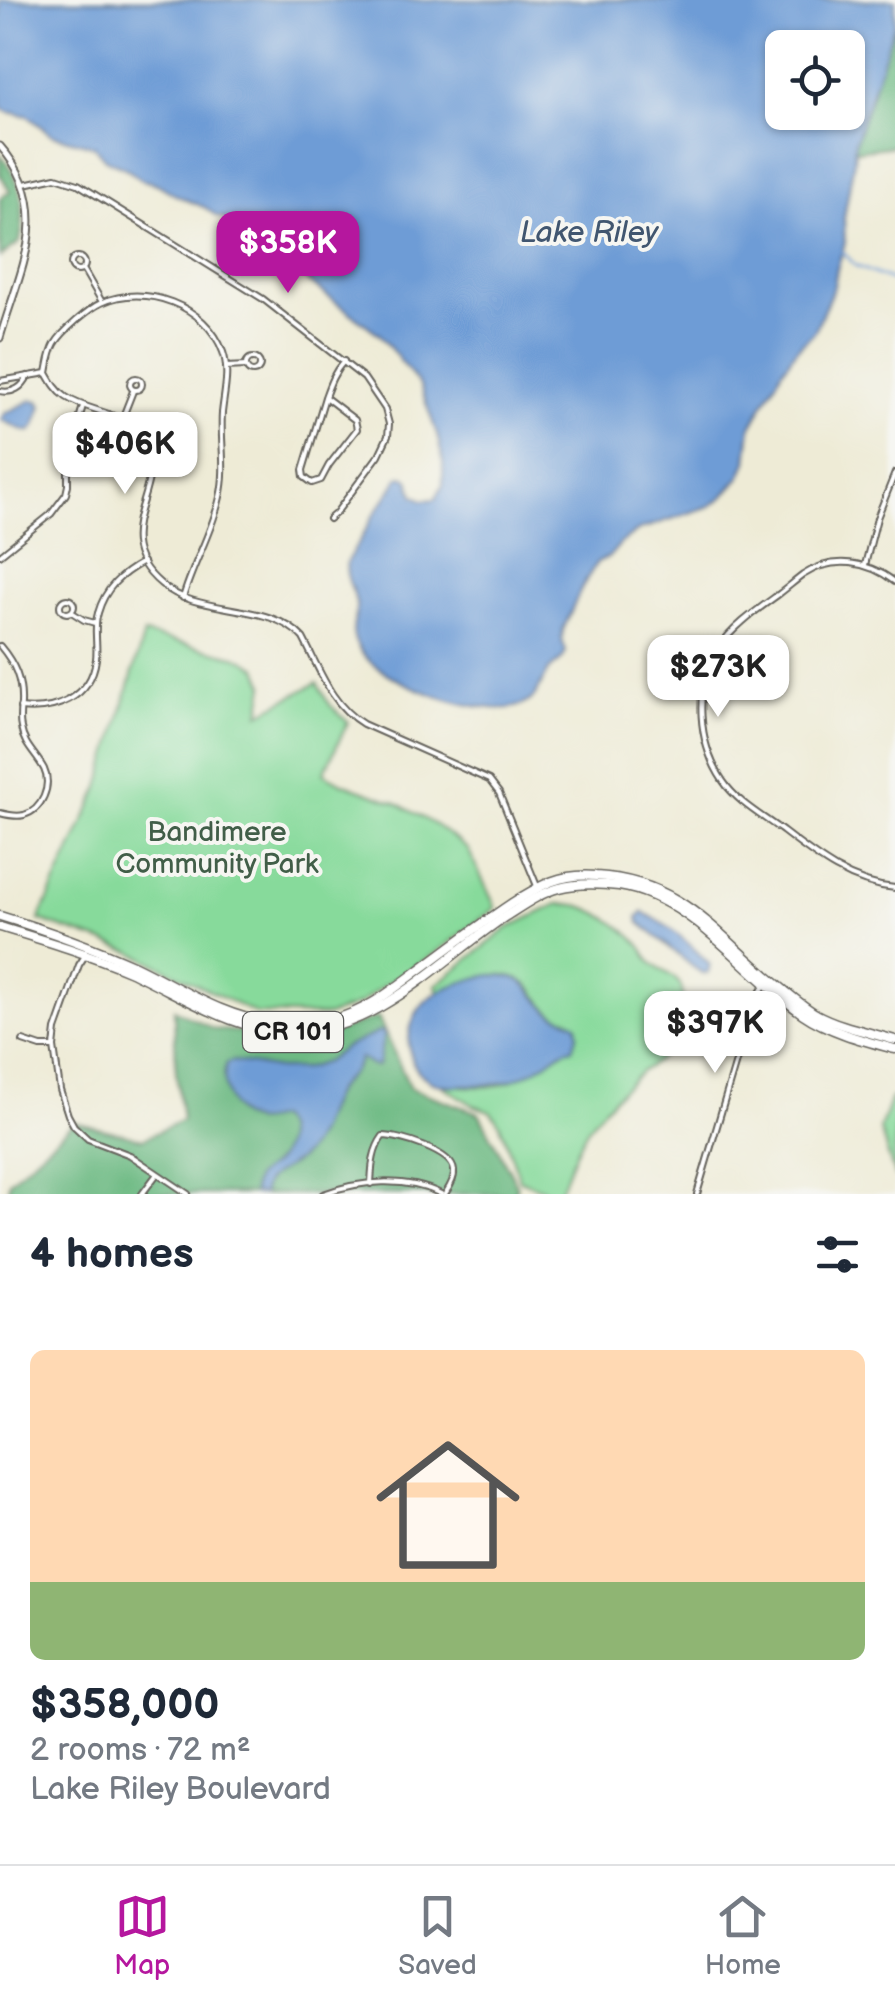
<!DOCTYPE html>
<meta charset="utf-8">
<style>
body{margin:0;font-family:"Balsamiq Sans",sans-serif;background:#f2f2f3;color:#1f2937;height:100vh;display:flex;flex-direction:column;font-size:38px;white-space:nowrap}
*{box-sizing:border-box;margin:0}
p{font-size:32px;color:#747a83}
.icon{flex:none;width:55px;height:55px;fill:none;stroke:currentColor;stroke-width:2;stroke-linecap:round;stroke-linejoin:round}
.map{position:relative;height:1194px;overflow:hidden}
.sheet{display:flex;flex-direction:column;background:#fff;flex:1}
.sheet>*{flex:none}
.controls{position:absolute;left:765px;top:30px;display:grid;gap:20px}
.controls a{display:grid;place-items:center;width:100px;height:100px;border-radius:15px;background:#fff;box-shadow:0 2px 8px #0004;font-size:50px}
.price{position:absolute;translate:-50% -85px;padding:0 22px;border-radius:20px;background:#fff;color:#222;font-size:32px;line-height:65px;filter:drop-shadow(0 2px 5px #0008)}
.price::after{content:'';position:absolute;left:50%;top:60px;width:30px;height:22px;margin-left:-15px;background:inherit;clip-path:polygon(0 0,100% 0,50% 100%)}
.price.active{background:#b5179e;color:#fff}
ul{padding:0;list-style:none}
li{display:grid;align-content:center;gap:20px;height:530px;padding:0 30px}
li span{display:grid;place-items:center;height:310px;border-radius:15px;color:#555}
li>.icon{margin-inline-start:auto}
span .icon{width:180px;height:180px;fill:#fffc;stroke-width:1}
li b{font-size:42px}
h2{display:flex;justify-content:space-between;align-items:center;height:120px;padding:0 30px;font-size:42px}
.tab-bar{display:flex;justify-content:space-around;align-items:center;height:140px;border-top:2px solid #e0e1e3;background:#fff;font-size:28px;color:#747a83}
.tab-bar a{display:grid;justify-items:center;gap:5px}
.tab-bar .active{color:#b5179e}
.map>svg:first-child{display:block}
.green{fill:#87da9b;stroke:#527b5c;stroke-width:2.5}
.forest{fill:#6dba83;stroke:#446b50;stroke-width:2.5}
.water{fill:#6e9cd6;stroke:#455c79;stroke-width:2.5;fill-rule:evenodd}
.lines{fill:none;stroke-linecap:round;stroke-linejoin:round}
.stream{stroke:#6e9cd6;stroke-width:2.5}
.minor-casing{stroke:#66645d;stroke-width:8}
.tertiary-casing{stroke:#66645d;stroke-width:9}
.primary-casing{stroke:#66645d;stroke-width:11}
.minor{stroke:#fff;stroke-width:4}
.tertiary{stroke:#fff;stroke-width:5}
.primary{stroke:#fff;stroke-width:8}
.labels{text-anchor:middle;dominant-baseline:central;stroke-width:8;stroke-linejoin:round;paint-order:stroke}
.shield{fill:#f6f6f2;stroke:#5d5d5c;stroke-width:2.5}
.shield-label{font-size:25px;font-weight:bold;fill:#1c1c1c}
.park-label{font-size:28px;fill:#415e48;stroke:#f6f6f2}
.water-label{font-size:30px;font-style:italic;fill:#415670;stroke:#f6f6f2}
</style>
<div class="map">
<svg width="895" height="1194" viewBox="0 0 895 1194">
<rect width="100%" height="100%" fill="#f6f6f2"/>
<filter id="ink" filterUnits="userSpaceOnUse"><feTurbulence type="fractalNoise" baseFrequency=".01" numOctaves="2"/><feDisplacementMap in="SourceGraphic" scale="20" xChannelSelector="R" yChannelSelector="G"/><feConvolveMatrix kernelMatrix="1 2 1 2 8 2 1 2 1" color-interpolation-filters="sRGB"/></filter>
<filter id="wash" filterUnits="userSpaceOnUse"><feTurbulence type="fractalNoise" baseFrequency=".0048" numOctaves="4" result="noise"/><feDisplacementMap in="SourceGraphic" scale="40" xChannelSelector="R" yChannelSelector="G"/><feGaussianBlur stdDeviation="2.25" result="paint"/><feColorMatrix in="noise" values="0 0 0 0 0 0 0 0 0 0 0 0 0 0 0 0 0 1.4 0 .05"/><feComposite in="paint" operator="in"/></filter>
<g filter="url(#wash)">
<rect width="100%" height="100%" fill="#eeebd6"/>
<g class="green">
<path d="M144 634 238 657 258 668 265 686 260 713 317 683 330 705 348 722 324 773 342 783 397 803 437 826 468 849 496 908 430 957 383 986 360 1004 328 1016 256 1014 132 952 39 920 100 787Z"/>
<path d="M558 904C566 904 574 904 581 906 605 914 636 934 647 956 654 971 674 972 681 986 687 998 670 1046 660 1058 656 1063 648 1066 642 1071 624 1087 603 1107 589 1127 576 1146 569 1169 560 1190L553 1193 520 1180 500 1124 490 1111 473 1105 441 1085C462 1085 487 1090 506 1083 530 1075 548 1057 570 1048L568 1019C552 1016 545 1007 536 994 509 958 472 982 438 992L436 985 508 928Z"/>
<path d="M891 1098 895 1099V1178L880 1129Z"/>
</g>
<g class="forest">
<path d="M895 23V146L855 151V142Z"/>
<path d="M0 154C23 180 27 209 20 242L0 257V198L10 191 0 174Z"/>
<path d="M174 1009 214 1029 290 1037 329 1034 378 1017 410 1088 479 1113 517 1185 514 1194H8L9 1181 74 1122 143 1139 182 1120 176 1072Z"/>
</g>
<g class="water">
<path d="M0 0H895V23L855 142 854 160 844 218 845 243 837 269 834 286 815 331 796 350 783 369 751 427 747 462 741 476 722 498 710 506 639 530 621 543 609 557 597 562 582 587 563 630 562 640 566 651C563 662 554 664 547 673 539 684 541 695 526 703 492 723 379 683 359 649 345 626 361 618 355 599 352 587 344 575 347 562 349 556 355 549 359 543 364 534 368 525 373 516 381 503 392 492 398 478L404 476 409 479 414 495 423 500 435 499 443 485V461L437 434 420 386 380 335 293 270V264L278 261 268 247 228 220 216 216 206 208 177 196 157 184 142 180 125 168 105 159 94 146 52 135 28 116 8 112 0 107ZM782 48H848V112H782Z"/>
<path d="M32 400 39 401 42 406 35 426 31 431H25L1 420 4 414Z"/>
<path d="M643 912C670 926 689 942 710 965L708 973H702L693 967 639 922 638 917Z"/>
<path d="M491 975C529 975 524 986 547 1009 555 1017 567 1018 577 1024L578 1033 573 1048C561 1050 556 1056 546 1063 519 1081 499 1086 467 1085 459 1085 451 1086 443 1085 401 1077 400 1025 427 1000 441 987 473 978 491 975Z"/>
<path d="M381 1031 384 1034 378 1066H372L360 1058C354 1077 346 1075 337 1089 322 1112 322 1139 300 1158 286 1171 263 1173 263 1194H253C253 1187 253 1184 256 1178 261 1171 270 1168 275 1162 286 1150 290 1129 277 1118 269 1120 259 1123 251 1121 230 1118 219 1079 227 1063L234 1061 278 1069H304L326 1062 344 1048Z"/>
</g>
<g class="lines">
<path class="stream" d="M841 250 856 266 895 282"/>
</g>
</g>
<g filter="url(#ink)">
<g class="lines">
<defs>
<g id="minor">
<path d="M25 184 56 177 78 184 263 299 364 378 385 409 389 424 388 436 379 455 336 513 329 519"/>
<circle cx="78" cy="264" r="7"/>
<path d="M83 269 102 302"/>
<circle cx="253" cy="365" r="7"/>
<path d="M226 367 246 366"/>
<circle cx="136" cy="384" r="6"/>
<path d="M0 381 47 373"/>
<path d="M0 391C13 394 23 387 28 376"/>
<path d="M325 397 355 420 357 429 329 465 321 480 312 483 304 477 303 470 325 397C330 383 334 372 344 361"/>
<path d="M122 419 133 391"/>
<path d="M0 555 51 514 66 494 68 485V456L83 406"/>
<path d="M865 565 877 518 895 473"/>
<path d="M895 582C868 561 833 555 803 575 795 581 787 588 779 594 757 610 732 627 717 650 693 689 698 744 723 781 737 802 761 815 781 830 816 857 850 884 895 888"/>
<path d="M183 598C193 563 212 533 220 497 227 469 220 441 222 413 224 393 230 372 223 352 206 305 145 283 101 303 92 307 83 315 76 321 68 328 60 335 55 344 50 353 49 363 47 373 52 382 57 391 66 397 91 414 140 413 149 447 161 496 105 537 161 584 199 617 269 600 303 638 320 670 331 705 363 724L489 780 499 793 537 886"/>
<circle cx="67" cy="606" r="7"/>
<path d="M73 613 84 620 95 623"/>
<path d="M0 646C15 664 22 680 21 704 20 713 19 720 21 728 24 746 36 754 44 769 52 786 42 810 24 815 16 817 8 815 0 813"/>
<path d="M20 708C55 712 91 698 96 659 98 643 93 628 98 613 105 588 121 574 143 562"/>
<path d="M86 954 79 965 56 1030 54 1047 60 1090 68 1115 74 1126 88 1139 130 1155 188 1194"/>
<path d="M23 1041 41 1047H54"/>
<path d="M371 1184C372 1167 372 1151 383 1136 399 1136 453 1152 454 1171 455 1179 449 1188 445 1194"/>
<path d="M142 1194 157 1174"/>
<path d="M323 1194C359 1180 407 1177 441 1194"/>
<path d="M697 1194 753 1004 764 986"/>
</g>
<path id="tertiary" d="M0 146C56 209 20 268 0 338"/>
<g id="primary">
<path d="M0 916C46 930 91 946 135 966 179 987 225 1019 275 1023 294 1025 316 1024 335 1019 370 1010 397 986 426 965 454 944 482 923 512 903 541 885 560 873 596 876 684 881 717 936 779 986 791 996 803 1006 816 1014 840 1027 869 1032 895 1040"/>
<path d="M0 927C43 940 87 953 129 971 184 996 235 1033 298 1032 377 1031 443 958 506 916 522 906 540 893 559 888 577 883 601 884 619 886 693 897 745 974 803 1014 829 1032 865 1041 895 1049"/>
</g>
</defs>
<use href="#minor" class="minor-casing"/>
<use href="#tertiary" class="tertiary-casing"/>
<use href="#primary" class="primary-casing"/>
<use href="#minor" class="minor"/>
<use href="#tertiary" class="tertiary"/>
<use href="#primary" class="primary"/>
</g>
</g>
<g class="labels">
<rect class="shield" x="243" y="1012" width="100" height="40" rx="8"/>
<g class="shield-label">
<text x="293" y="1032">CR 101</text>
</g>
<g class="park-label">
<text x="217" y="832">Bandimere<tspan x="217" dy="32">Community Park</tspan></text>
</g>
<g class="water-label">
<text x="589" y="233">Lake Riley</text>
</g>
</g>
</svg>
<div class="controls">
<a><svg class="icon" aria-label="locate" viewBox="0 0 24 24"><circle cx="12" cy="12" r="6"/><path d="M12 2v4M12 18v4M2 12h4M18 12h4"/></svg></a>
</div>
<b class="price active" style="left:288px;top:296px">$358K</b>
<b class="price" style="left:125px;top:497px">$406K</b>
<b class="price" style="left:718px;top:720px">$273K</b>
<b class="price" style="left:715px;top:1076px">$397K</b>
</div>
<section class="sheet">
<h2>4 homes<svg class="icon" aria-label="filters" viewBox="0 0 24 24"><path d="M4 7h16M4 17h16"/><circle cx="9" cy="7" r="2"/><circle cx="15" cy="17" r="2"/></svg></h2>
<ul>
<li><span style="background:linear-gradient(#ffd9b3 75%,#8fb573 0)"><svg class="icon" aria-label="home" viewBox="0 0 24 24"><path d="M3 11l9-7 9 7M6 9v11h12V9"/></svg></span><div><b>$358,000</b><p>2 rooms · 72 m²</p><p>Lake Riley Boulevard</p></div></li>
</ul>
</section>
<nav class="tab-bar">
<a class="active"><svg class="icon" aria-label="map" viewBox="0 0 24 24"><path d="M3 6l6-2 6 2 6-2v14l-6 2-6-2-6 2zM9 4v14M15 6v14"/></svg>Map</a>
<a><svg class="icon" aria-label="saved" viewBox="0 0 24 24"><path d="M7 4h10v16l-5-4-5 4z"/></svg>Saved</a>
<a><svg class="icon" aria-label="home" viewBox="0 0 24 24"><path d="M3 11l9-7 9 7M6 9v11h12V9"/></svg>Home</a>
</nav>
